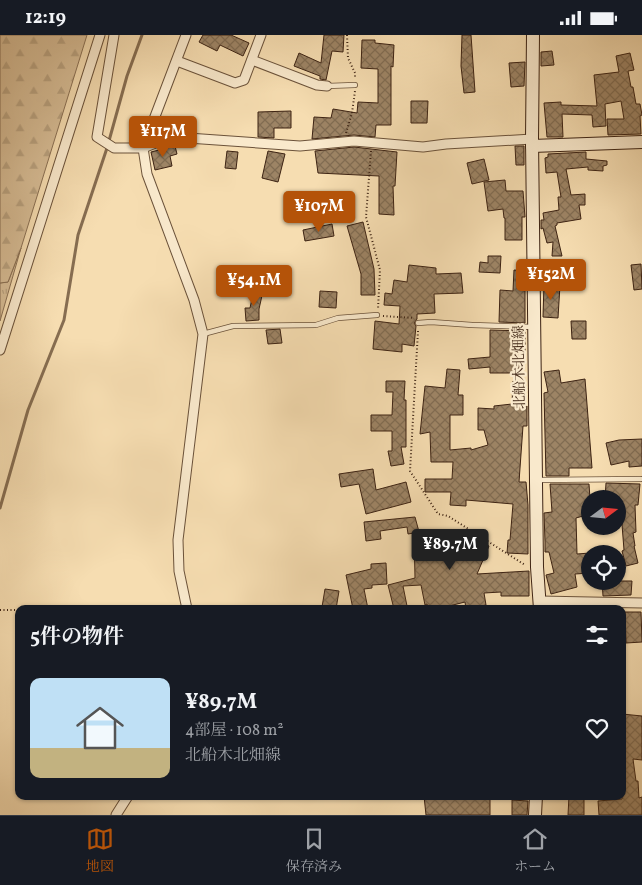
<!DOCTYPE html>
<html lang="ja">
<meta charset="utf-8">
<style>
body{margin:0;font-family:Vollkorn,"Noto Serif JP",serif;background:#242831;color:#f1f3f6;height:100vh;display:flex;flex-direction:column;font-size:19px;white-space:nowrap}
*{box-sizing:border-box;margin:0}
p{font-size:16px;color:#9ea1a6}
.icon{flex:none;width:28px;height:28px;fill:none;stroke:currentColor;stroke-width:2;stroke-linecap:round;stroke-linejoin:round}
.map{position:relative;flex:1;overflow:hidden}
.panel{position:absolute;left:15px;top:570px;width:611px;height:195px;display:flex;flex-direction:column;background:#171b24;border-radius:10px;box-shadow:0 1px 4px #0004}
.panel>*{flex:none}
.needle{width:32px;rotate:74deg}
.controls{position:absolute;left:581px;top:455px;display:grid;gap:10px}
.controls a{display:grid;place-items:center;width:45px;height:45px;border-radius:50%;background:#171b24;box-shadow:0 1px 4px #0004;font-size:25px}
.price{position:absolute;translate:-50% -42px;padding:0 11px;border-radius:5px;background:#b45309;color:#fff;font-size:16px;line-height:32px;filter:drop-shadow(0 1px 2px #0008)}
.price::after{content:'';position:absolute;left:50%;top:30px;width:15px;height:11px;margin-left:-8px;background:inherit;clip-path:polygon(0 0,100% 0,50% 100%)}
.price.selected{background:#222;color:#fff}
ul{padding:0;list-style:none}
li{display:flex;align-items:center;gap:15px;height:125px;padding:0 15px}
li+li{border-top:1px solid #363941}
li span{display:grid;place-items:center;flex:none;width:140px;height:100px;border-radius:10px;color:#555}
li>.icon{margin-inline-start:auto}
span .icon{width:60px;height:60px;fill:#fffc;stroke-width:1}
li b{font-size:21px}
h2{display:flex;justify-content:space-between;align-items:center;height:60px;padding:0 15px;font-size:21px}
.status{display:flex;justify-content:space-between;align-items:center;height:35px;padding:0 25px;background:#171b24;direction:ltr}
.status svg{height:14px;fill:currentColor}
.tab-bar{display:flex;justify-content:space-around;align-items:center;height:70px;border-top:1px solid #363941;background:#171b24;font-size:14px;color:#9ea1a6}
.tab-bar a{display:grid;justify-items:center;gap:2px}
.tab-bar .selected{color:#b45309}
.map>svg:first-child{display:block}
.grass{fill:url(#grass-tufts);stroke:#8a7054}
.forest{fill:url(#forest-firs);stroke:#8a7054}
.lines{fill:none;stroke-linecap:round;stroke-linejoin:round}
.stream{stroke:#866d51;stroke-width:3}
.building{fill:url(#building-cross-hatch);stroke:#3d2313}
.lane-casing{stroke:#6b523a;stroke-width:6}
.street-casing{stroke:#6b523a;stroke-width:11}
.secondary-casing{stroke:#3d2313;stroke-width:14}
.path{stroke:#3d2313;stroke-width:2;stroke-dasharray:1 2.5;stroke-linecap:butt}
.lane{stroke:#f9e9cc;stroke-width:4.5}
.street{stroke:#f9e9cc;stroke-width:9}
.secondary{stroke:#f9e9cc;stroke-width:12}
.labels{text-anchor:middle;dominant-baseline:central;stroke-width:4.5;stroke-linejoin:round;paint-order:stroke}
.street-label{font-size:14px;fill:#3d2313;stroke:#f9e9cc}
</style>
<div class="status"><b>12:19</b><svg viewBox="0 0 49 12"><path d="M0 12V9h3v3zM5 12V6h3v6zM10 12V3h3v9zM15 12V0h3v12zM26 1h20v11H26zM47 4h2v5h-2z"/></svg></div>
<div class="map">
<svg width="642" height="780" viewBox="0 0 642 780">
<defs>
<pattern id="grass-tufts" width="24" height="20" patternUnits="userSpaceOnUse" patternTransform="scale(1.25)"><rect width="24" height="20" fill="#d7bd96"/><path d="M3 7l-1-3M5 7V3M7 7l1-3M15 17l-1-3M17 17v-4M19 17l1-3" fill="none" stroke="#b9a280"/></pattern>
<pattern id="forest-firs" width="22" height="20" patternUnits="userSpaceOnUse" patternTransform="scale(1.25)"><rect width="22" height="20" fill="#d7bd96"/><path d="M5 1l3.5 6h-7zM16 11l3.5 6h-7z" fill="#b9a280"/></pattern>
<pattern id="building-cross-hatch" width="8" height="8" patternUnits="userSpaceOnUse" patternTransform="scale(1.25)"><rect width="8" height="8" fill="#9d8465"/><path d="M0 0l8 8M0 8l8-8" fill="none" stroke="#816c52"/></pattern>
</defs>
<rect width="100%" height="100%" fill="#f6ddb1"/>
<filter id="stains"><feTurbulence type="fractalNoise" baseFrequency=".004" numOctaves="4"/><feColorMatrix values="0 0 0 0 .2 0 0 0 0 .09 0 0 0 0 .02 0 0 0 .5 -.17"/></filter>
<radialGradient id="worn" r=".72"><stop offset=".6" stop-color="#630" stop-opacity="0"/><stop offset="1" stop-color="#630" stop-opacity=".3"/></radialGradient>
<path class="grass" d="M21 213 0 286V248L8 247Z"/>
<path class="forest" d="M0 0H87L21 213 8 247 0 248Z"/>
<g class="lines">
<path class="stream" d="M0 473 28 375 64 285 78 200 107 113 127 41 142 0"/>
</g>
<g class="building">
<path d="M203 0H231L249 8 243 21 220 10 217 16 199 7Z"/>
<path d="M324 0H344L343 17 332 16 326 45 320 44V41L294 31 299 18 321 28Z"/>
<path d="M462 0H471L475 57 464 58 461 31Z"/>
<path d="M362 5H375V8L394 10 393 32 391 31V90H376L375 102 354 100 312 104 314 82 331 83 333 74 357 78 358 67 378 68V34L361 33Z"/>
<path d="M552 16 554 30 541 31V17Z"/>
<path d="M630 18 634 35 628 36 631 52H633L636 69H640L642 80 640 81 641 99 608 100 607 84H624L621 66 605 69 606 91 593 92 592 80 562 79 563 102H547L544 68 561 67V70L597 71 594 40 619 37 616 21Z"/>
<path d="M525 27 524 51 511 52 509 28Z"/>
<path d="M411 66H428L427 88H411Z"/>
<path d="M291 76V93H274V103L258 102V77Z"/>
<path d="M175 111 177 119 170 121 172 131 155 135 151 117Z"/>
<path d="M515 111H524V130H516Z"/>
<path d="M354 112 397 117 395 151H393L394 180 379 179V141L318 138 315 116Z"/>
<path d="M227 116 238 117 236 134 225 133Z"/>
<path d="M268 116 285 119 278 147 262 143Z"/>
<path d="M586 117V124L607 126V130L603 131V136L588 135V132L566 134 571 160 585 159V170H579L581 184 557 188V190L555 191 562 221H552L553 207 547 208 543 193 541 194V185H544L543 178 559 175 558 162H561L557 137 546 138 545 123 548 122V119Z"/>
<path d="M484 124 489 145 472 149 467 128Z"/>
<path d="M505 145 506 156H523L525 182H522V205H505V183H504L503 174 488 176 484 147Z"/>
<path d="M363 187 374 234 375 260H361V239L347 191Z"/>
<path d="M332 189 334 201 305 206 303 195Z"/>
<path d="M488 221H501L500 238 479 237 480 227 488 228Z"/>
<path d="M641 229 642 254 634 255 631 230Z"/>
<path d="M409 230 436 233V239L461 238 463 258 434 259 435 278 417 279V284L414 288 416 291 414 311 402 309V317L373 314 375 286 399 289 400 271 384 270 385 258 392 259 394 245 407 247Z"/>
<path d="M514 235 525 236V288L499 287 500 255 513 256Z"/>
<path d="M544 249 560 250 558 283 543 282Z"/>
<path d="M254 254 263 256 259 274V285L246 286 245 273H250Z"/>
<path d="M320 256 337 257 336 273 319 272Z"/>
<path d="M571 286H586V304H572Z"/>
<path d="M280 294 282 308 268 309 266 295Z"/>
<path d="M490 295 525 296V317L519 316V338H490V332L469 334 468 324 490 322Z"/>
<path d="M447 334 460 335 458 360H463V380H450V415L471 413V415L488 410 484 395H478V373L494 374V371L512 369 513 346H524V370L527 371V391H523L519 447H526L528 470V519L507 518 508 505H510L513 469 466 465V471L450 470 451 457H425V444H452L453 427H431L430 397 420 399 425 351 445 353Z"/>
<path d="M559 335 561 348 585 344 592 433H569V441H546L544 358 548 357 544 337Z"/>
<path d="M386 346H405L404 365H406V412H401L404 429 391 431 388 416H392V396H371V380H392L393 357H386Z"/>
<path d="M642 404V431L629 432V426L611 430 606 408 619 405Z"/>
<path d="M373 434 376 455 406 447 411 467 366 479 359 449 341 452 339 439Z"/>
<path d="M606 448 640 449 638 470H635L636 497 633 498 635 511H634L638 528 626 531 622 516 624 515 620 464H605Z"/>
<path d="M550 449H589L590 464V479L576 483 577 519 590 518V538L575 539 577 552 551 559 546 540 554 538 549 517H545V507L544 478 552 477Z"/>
<path d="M415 482 425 519 447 518 448 516 447 498H468V502L489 511 477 539 529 536V561H501V557L484 558 486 570 466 574 465 567 437 574H428L427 569 425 570 421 550 403 551 407 571 394 574 388 550 415 543 414 498 408 499 407 492 380 496 381 504 366 506 364 487Z"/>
<path d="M386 528 387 549 372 550V553L364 554 368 574H353L346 540 371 534V529Z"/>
<path d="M602 546H632L631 560 603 561Z"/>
<path d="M325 554 339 556 336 574 322 572Z"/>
<path d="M625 577H641L642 607 626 608Z"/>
<path d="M622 679 642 681V725L633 724 636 746H638L639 763 642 762V780H599L598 766 622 764V720H624Z"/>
<path d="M424 761 490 763V780H426Z"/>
<path d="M569 761H584V780H568Z"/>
<path d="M512 765 528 766 527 780H512Z"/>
</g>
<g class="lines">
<defs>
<g id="lane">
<path d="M327 51 355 50"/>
<path d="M418 288 431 287 472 290 533 292"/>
<path d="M203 299 233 291 316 290 338 283 377 280"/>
<path d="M537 445 641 444"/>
</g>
<g id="street">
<path d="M114 0 97 102 114 113H143L158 107 188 103 300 111 354 106 423 112 446 109 532 104"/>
<path d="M186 0 143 113 147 139 194 265 203 299 178 505 179 536 187 574"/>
<path d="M252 25 317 50 327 51"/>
<path d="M177 26 235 48 244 45 261 0"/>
<path d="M0 315 100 0"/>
<path d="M540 566 642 568"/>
<path d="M116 780 128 761"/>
</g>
<g id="secondary">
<path d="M533 0 532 104 537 532 540 574"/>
<path d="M532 111 642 107"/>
<path d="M535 780 536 761"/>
</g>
</defs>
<use href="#lane" class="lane-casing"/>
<use href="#street" class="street-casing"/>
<use href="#secondary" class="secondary-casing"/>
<g class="path">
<path d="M347 0 348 23 355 38V44"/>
<path d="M346 98 352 78 355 56"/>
<path d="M371 116 366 182 380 235 378 274"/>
<path d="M383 281 414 283"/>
<path d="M418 296 410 436 438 479 448 481 525 530"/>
<path d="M0 575H19"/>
</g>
<use href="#lane" class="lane"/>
<use href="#street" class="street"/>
<use href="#secondary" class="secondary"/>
</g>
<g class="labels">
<g class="street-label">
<text transform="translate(520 332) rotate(-91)">北船木北畑線</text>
</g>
</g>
<rect width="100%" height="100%" filter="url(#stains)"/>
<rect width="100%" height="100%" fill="url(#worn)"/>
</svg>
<div class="controls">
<a><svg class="needle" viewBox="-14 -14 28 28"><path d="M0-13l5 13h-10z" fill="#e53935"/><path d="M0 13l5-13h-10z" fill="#9ea1a6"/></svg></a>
<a><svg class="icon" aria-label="locate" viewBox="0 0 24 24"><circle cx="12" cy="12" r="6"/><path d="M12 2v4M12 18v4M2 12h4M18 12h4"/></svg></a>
</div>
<b class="price" style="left:163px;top:123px">¥117M</b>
<b class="price" style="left:319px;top:198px">¥107M</b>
<b class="price" style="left:551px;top:266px">¥152M</b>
<b class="price" style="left:254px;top:272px">¥54.1M</b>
<b class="price selected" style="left:450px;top:536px">¥89.7M</b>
<section class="panel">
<h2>5件の物件<svg class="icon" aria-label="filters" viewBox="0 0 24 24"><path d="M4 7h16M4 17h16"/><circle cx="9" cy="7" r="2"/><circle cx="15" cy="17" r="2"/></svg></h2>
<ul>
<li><span style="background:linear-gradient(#bfe0f5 70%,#c2b280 0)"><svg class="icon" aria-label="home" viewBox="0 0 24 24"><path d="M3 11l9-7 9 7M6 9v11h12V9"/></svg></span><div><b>¥89.7M</b><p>4部屋 · 108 m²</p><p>北船木北畑線</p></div><svg class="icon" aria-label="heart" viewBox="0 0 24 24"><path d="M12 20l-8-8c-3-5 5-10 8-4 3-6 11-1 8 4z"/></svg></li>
</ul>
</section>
</div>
<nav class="tab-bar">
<a class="selected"><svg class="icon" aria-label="map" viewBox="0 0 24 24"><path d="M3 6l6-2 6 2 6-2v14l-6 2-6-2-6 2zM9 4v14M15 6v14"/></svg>地図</a>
<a><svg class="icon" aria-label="saved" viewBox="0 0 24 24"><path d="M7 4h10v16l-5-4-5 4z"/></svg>保存済み</a>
<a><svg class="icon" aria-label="home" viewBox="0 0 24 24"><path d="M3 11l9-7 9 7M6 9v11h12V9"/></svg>ホーム</a>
</nav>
